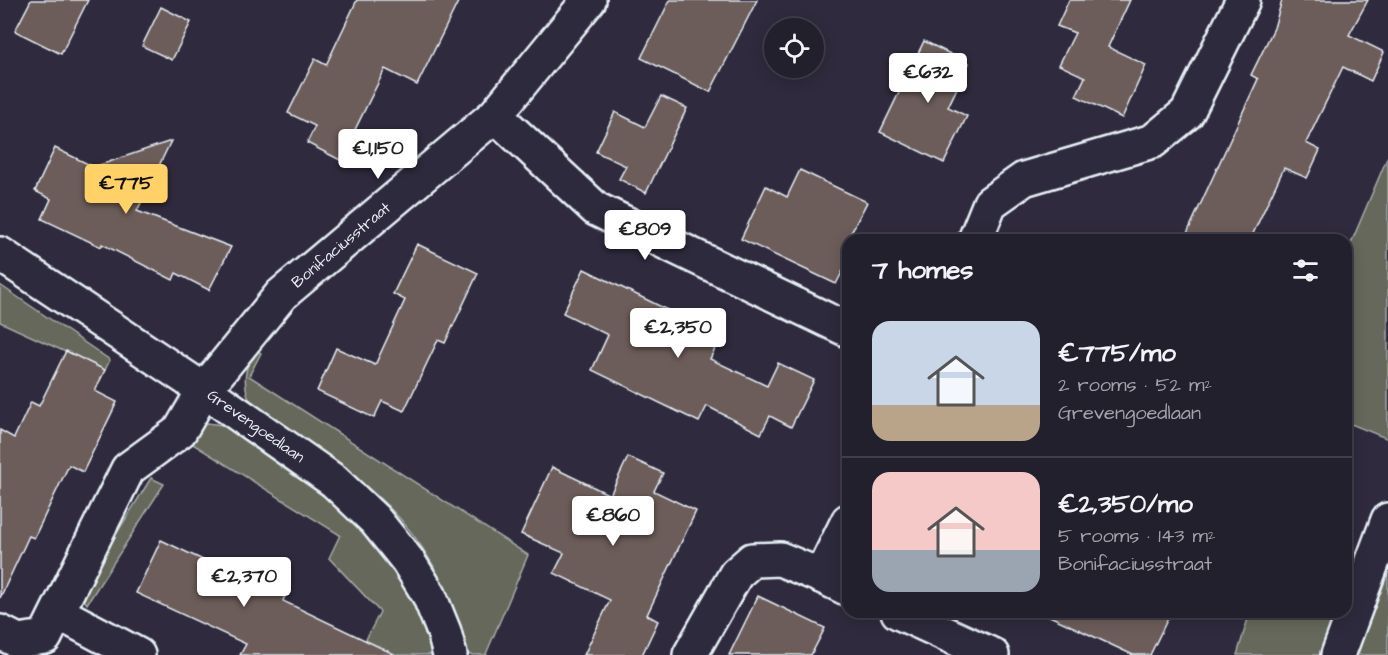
<!DOCTYPE html>
<meta charset="utf-8">
<style>
body{margin:0;font-family:"Architects Daughter",sans-serif;background:#2b2836;color:#f1f3f6;height:100vh;display:flex;flex-direction:column;font-size:22px;white-space:nowrap}
*{box-sizing:border-box;margin:0}
p{font-size:20px;color:#a3a3aa}
.icon{flex:none;width:33px;height:33px;fill:none;stroke:currentColor;stroke-width:2;stroke-linecap:round;stroke-linejoin:round}
.map{position:relative;flex:1;overflow:hidden}
.details{position:absolute;left:842px;top:234px;width:510px;height:384px;display:flex;flex-direction:column;background:#23202e;border-radius:18px;box-shadow:0 3px 15px #0003,0 0 0 2px #403e4a}
.details>*{flex:none}
.buttons{position:absolute;left:764px;top:18px;display:grid;gap:12px}
.buttons a{display:grid;place-items:center;width:60px;height:60px;border-radius:50%;background:#23202e;box-shadow:0 3px 15px #0003,0 0 0 2px #403e4a;font-size:30px}
.price{position:absolute;translate:-50% -51px;padding:0 14px;border-radius:6px;background:#fff;color:#222;font-size:20px;line-height:39px;filter:drop-shadow(0 2px 3px #0008)}
.price::after{content:'';position:absolute;left:50%;top:36px;width:18px;height:14px;margin-left:-9px;background:inherit;clip-path:polygon(0 0,100% 0,50% 100%)}
.price.active{background:#ffd166;color:#111}
ul{padding:0;list-style:none}
li{display:flex;align-items:center;gap:18px;height:150px;padding:0 30px}
li+li{border-top:2px solid #403e4a}
li span{display:grid;place-items:center;flex:none;width:168px;height:120px;border-radius:18px;color:#555}
li>.icon{margin-inline-start:auto}
span .icon{width:72px;height:72px;fill:#fffc;stroke-width:1}
li b{font-size:26px}
h2{display:flex;justify-content:space-between;align-items:center;height:72px;padding:0 30px;font-size:26px}
.map>svg:first-child{display:block}
.green{fill:#65685a;stroke:#a6aca9;stroke-width:1.5}
.building{fill:#6d5d5a;stroke:#e8f1f8;stroke-width:1.5}
.lines{fill:none;stroke-linecap:round;stroke-linejoin:round}
.minor-casing{stroke:#e8f1f8;stroke-width:38}
.minor{stroke:#2f2a3d;stroke-width:33}
.labels{text-anchor:middle;dominant-baseline:central;stroke-width:6;stroke-linejoin:round;paint-order:stroke}
.street-label{font-size:16px;fill:#e8f1f8;stroke:#2f2a3d}
</style>
<div class="map">
<svg width="1388" height="655" viewBox="0 0 1388 655">
<rect width="100%" height="100%" fill="#2f2a3d"/>
<filter id="ink" filterUnits="userSpaceOnUse"><feTurbulence type="fractalNoise" baseFrequency=".0167" numOctaves="2"/><feDisplacementMap in="SourceGraphic" scale="12" xChannelSelector="R" yChannelSelector="G"/><feConvolveMatrix kernelMatrix="1 2 1 2 8 2 1 2 1" color-interpolation-filters="sRGB"/></filter>
<g filter="url(#ink)">
<g class="green">
<path d="M1388 156V439L1346 422V255Z"/>
<path d="M0 285 110 360 105 370 0 322Z"/>
<path d="M255 349 261 353 249 376 528 555 486 654 487 655H469C456 607 435 559 402 521 360 474 303 440 251 404 242 384 244 367 255 349Z"/>
<path d="M207 423 222 425 326 498 383 553 416 609 430 640 433 655H358L380 612 329 558 340 535 191 443 198 427Z"/>
<path d="M151 478 164 484 87 604 84 600 86 583Z"/>
<path d="M1388 563V655H1353Z"/>
<path d="M1250 612H1339L1324 655H1237Z"/>
</g>
<g class="building">
<path d="M31 0H88L61 54 15 31Z"/>
<path d="M357 0H459L417 85 385 69 340 160 307 143 315 126 288 113 315 59 326 65Z"/>
<path d="M670 0H757L710 92 641 58Z"/>
<path d="M1069 0H1130L1108 47 1146 65 1122 118 1076 96 1085 77 1059 65 1075 33 1057 26Z"/>
<path d="M1282 0H1368L1349 35 1384 52 1371 81 1343 67 1306 143 1320 150 1307 178 1284 168 1250 240H1184L1258 79 1251 75 1274 28Z"/>
<path d="M161 7 191 22 172 60 142 46Z"/>
<path d="M924 41 969 63 948 107 967 116 944 163 880 132Z"/>
<path d="M661 96 687 108 646 193 619 179 626 166 596 152 615 112 645 127Z"/>
<path d="M171 141 137 211 231 247 209 290 176 273 173 280 102 244 101 247 42 219 51 199 35 191 55 148 94 167Z"/>
<path d="M800 170 867 202 848 239V261L836 284 741 239 766 186 787 197Z"/>
<path d="M417 244 478 273 445 343 438 340 404 411 382 401 374 418 317 391 336 348 375 365 405 300 393 294Z"/>
<path d="M584 269 721 336 710 359 767 386 778 363 814 380 791 427 770 416 761 434 707 406 699 422 592 370 608 335 563 313Z"/>
<path d="M66 351 105 370 95 391 117 402 83 472 69 465 34 538 29 536 0 598V430L14 438 31 402 39 406Z"/>
<path d="M628 457 663 473 654 491 696 511 647 615 658 621 642 655H584L610 600 554 573 564 553 521 534 552 467 610 495Z"/>
<path d="M161 540 228 572 232 563 287 591 283 601 396 655H240L246 644 136 593Z"/>
<path d="M758 596 825 628 811 655H729Z"/>
<path d="M1041 612H1171L1150 655H1133Z"/>
</g>
<g class="lines">
<defs>
<g id="minor">
<path d="M495 115 596 209 848 330"/>
<path d="M975 240 990 203 1024 179 1153 141 1187 113 1243 0"/>
<path d="M0 254 204 390 334 481 375 520 408 561 429 595 444 632 450 655"/>
<path d="M821 576 848 589"/>
<path d="M898 612 992 655"/>
<path d="M59 613 138 655"/>
<path d="M0 632 18 641 45 637 128 469 180 431 204 390 281 295 495 115 589 0"/>
<path d="M690 655 736 574 752 560 780 559 821 576 848 521"/>
<path d="M1338 655 1388 520"/>
</g>
</defs>
<use href="#minor" class="minor-casing"/>
<use href="#minor" class="minor"/>
</g>
</g>
<g class="labels">
<g class="street-label">
<text transform="translate(341 245) rotate(-40)">Bonifaciusstraat</text>
<text transform="translate(256 426) rotate(35)">Grevengoedlaan</text>
</g>
</g>
</svg>
<div class="buttons">
<a><svg class="icon" aria-label="locate" viewBox="0 0 24 24"><circle cx="12" cy="12" r="6"/><path d="M12 2v4M12 18v4M2 12h4M18 12h4"/></svg></a>
</div>
<b class="price" style="left:928px;top:104px">€632</b>
<b class="price" style="left:378px;top:180px">€1,150</b>
<b class="price active" style="left:126px;top:215px">€775</b>
<b class="price" style="left:645px;top:261px">€809</b>
<b class="price" style="left:678px;top:359px">€2,350</b>
<b class="price" style="left:613px;top:547px">€860</b>
<b class="price" style="left:244px;top:608px">€2,370</b>
<section class="details">
<h2>7 homes<svg class="icon" aria-label="filters" viewBox="0 0 24 24"><path d="M4 7h16M4 17h16"/><circle cx="9" cy="7" r="2"/><circle cx="15" cy="17" r="2"/></svg></h2>
<ul>
<li><span style="background:linear-gradient(#c9d6e8 70%,#b9a48a 0)"><svg class="icon" aria-label="home" viewBox="0 0 24 24"><path d="M3 11l9-7 9 7M6 9v11h12V9"/></svg></span><div><b>€775/mo</b><p>2 rooms · 52 m²</p><p>Grevengoedlaan</p></div></li>
<li><span style="background:linear-gradient(#f6c9c9 65%,#9aa5b1 0)"><svg class="icon" aria-label="home" viewBox="0 0 24 24"><path d="M3 11l9-7 9 7M6 9v11h12V9"/></svg></span><div><b>€2,350/mo</b><p>5 rooms · 143 m²</p><p>Bonifaciusstraat</p></div></li>
</ul>
</section>
</div>
